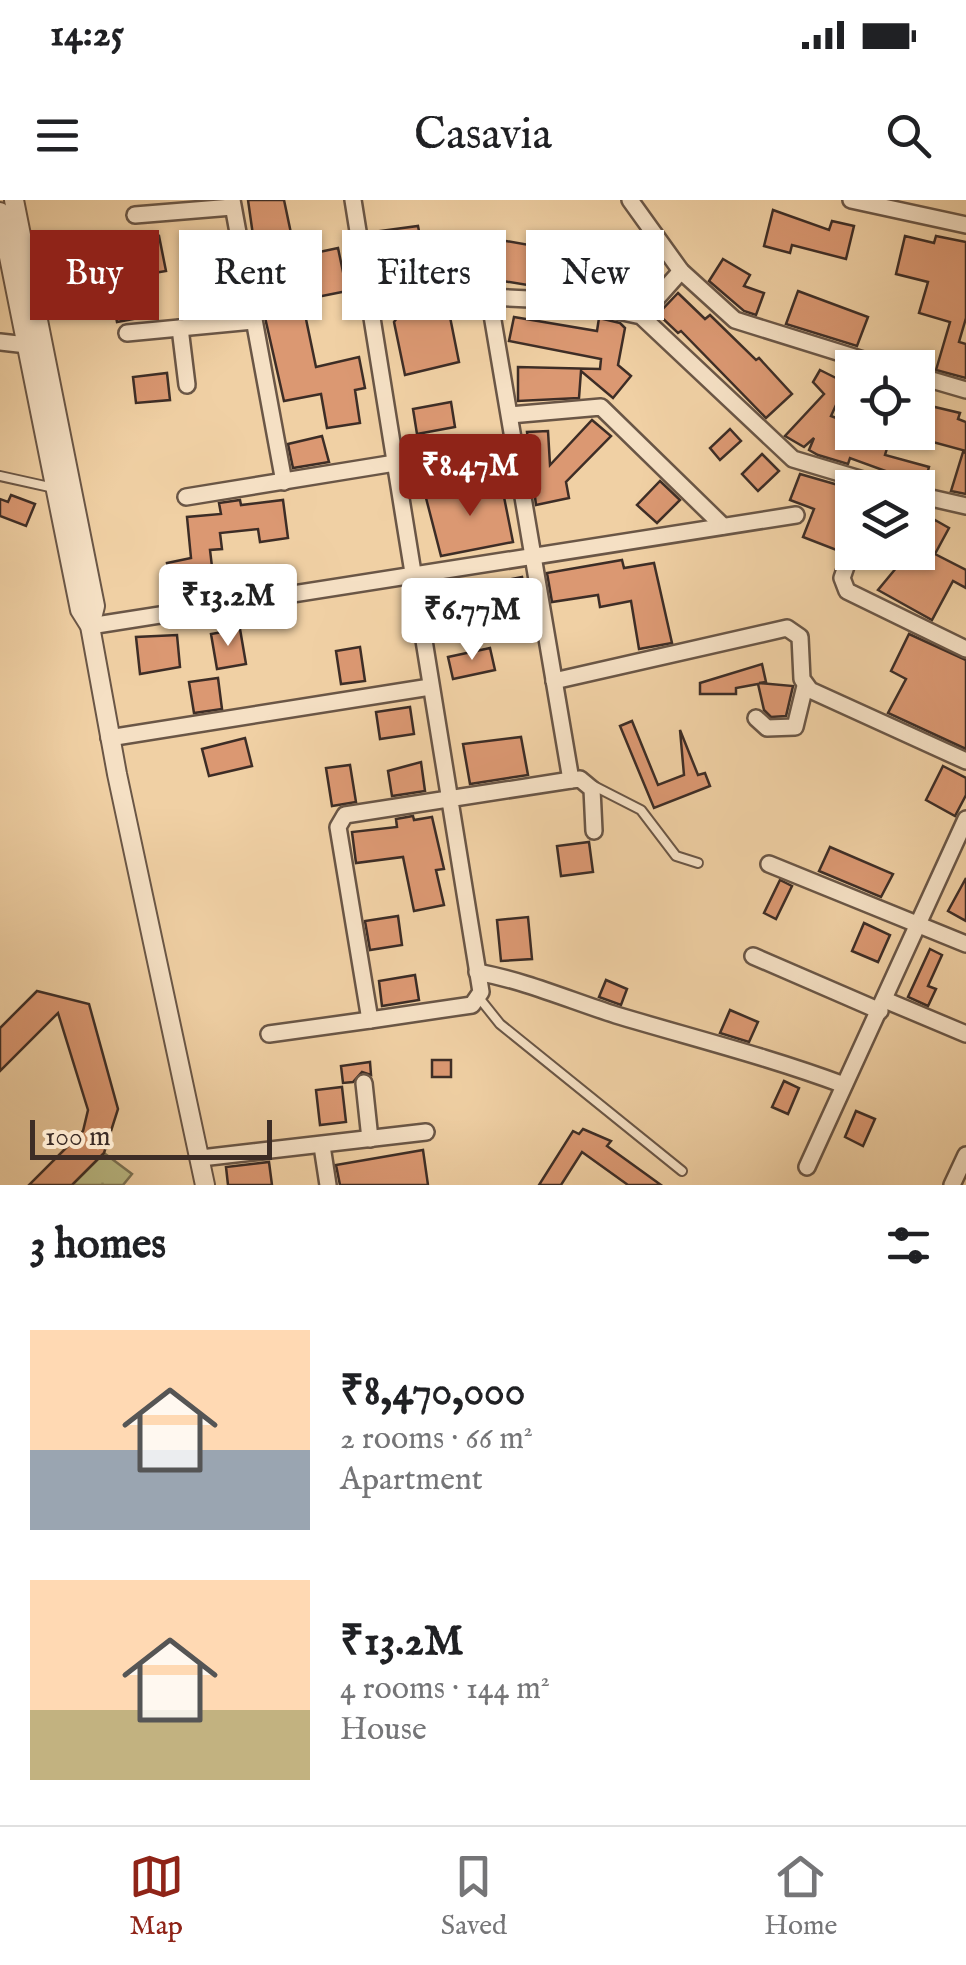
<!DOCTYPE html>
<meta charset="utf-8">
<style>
body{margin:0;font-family:"IM FELL English",serif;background:#f6f6f6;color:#202124;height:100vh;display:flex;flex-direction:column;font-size:38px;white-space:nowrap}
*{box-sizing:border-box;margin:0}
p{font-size:32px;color:#757577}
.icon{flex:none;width:55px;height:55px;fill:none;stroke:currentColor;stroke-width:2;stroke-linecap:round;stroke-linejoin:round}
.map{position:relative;height:985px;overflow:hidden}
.side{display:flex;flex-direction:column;background:#fff;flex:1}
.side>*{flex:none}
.guide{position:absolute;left:30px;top:30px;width:908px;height:90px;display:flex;gap:20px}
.tools{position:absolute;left:835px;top:150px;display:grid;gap:20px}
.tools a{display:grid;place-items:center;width:100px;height:100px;border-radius:0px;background:#fff;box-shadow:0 2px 8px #0004;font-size:50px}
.scale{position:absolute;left:30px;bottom:25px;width:242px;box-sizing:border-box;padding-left:10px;border:5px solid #3d2d26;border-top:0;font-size:28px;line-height:35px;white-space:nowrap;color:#3d2d26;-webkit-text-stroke:8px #f5e0c4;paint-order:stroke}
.price{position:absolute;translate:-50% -85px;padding:0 22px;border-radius:10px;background:#fff;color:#222;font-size:32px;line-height:65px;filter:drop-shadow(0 2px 5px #0008)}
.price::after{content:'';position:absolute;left:50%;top:60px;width:30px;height:22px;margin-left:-15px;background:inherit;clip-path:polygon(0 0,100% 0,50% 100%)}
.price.current{background:#8f2418;color:#fff}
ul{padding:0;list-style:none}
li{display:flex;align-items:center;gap:30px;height:250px;padding:0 30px}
li span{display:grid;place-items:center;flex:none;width:280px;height:200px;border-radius:0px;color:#555}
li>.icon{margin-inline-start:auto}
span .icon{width:120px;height:120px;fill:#fffc;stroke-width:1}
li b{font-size:42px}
h2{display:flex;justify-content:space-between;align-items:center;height:120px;padding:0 30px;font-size:42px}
.pill{padding:0 35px;border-radius:0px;background:#fff;box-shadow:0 2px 8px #0004;font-size:35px;line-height:90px}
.pill.current{background:#8f2418;color:#fff}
.status{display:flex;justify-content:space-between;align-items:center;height:70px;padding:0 50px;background:#fff;direction:ltr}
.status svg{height:28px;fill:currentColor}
header{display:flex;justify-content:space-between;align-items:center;height:130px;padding:0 30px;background:#fff;font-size:45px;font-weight:600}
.dock{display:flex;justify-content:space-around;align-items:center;height:140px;border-top:2px solid #e0e0e0;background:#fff;font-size:28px;color:#757577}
.dock a{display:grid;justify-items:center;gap:5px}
.dock .current{color:#8f2418}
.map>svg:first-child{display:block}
.grass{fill:url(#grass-tufts);stroke:#7c7456;stroke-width:2.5}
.building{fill:#db9872;stroke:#3d2d26;stroke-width:2.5}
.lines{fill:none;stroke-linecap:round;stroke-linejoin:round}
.service-casing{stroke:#6a5646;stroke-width:12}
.minor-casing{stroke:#6a5646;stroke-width:20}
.tertiary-casing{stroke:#6a5646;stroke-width:22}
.service{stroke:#f5e0c4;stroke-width:8}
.minor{stroke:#f5e0c4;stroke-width:15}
.tertiary{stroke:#f5e0c4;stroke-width:18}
</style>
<div class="status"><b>14:25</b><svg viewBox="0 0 49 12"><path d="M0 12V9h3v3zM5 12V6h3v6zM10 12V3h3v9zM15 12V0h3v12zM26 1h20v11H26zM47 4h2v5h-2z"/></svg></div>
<header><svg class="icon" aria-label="menu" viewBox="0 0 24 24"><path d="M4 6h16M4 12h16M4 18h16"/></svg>Casavia<svg class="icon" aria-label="search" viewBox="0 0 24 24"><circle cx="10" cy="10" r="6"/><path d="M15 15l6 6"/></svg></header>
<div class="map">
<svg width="966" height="985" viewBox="0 0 966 985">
<defs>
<pattern id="grass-tufts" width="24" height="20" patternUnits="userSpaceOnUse" patternTransform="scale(2.5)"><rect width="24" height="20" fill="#bbbb85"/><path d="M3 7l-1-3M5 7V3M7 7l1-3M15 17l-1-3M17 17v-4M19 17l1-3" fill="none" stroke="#99986d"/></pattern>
</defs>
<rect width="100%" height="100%" fill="#f0d0a4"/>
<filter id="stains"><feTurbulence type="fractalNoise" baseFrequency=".002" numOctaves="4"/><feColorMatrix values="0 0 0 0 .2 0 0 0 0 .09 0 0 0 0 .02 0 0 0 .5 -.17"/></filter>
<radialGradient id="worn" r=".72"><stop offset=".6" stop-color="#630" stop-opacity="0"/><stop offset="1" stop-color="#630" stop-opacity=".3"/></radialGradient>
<path class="grass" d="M104 953 132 974 123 985H72Z"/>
<g class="building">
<path d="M248 0H284L296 57 338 48 347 91 302 100 316 167 359 157 365 188 355 190 360 223 327 228 321 194 284 201 264 113Z"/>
<path d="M773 10 829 30 832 21 854 26 846 59 792 45 790 53 764 46Z"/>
<path d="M418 26 431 92 393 95 380 31Z"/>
<path d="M472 35 591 56 620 36 656 71 628 92 625 101 503 81 464 70Z"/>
<path d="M159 36 166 71 142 75 136 40Z"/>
<path d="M905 36 934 43 936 36 966 42V118L959 142 966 144V178L936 170 950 122 919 113 928 82 896 74Z"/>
<path d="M723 59 750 75 744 86 764 93 756 115 744 111 709 81Z"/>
<path d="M104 72 106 84 137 78 144 117 117 122 113 102 73 112 67 82Z"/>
<path d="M236 85 241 111 222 113 218 88Z"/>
<path d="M798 91 868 117 857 146 786 124Z"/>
<path d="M678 93 705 119 710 115 756 160 759 158 792 194 766 218 681 131 678 133 658 114Z"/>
<path d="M449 112 459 162 405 175 394 122 397 118Z"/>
<path d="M514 117 597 131 599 118 620 123 625 128 618 165 631 176 613 198 581 171 579 198 518 201V167L600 169 601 159 509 141Z"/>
<path d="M820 170 846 183 831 216 852 224V232H892L885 255 929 267 924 285 850 258 848 264 818 255 809 250 814 238 804 247 785 236 824 194 813 182Z"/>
<path d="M167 173 170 200 136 203 133 177Z"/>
<path d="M451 202 455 227 417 234 413 209Z"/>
<path d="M918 203 960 213 958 219 966 222V251L918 238Z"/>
<path d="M592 220 611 236 566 282 569 298 536 305 527 232 548 231 550 265Z"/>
<path d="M730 229 741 241 720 260 710 248Z"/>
<path d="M322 236 329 262 293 268 288 244Z"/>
<path d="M963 252 966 253V294L951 291Z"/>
<path d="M762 254 779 271 758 291 742 274Z"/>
<path d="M800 274 852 289V332L839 351 803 337 814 309 790 300Z"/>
<path d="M660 281 680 300 657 323 637 305Z"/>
<path d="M501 282 513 342 441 356 426 298Z"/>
<path d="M11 295 35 304 26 326 0 316V299L8 302Z"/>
<path d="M240 300 241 305 283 300 288 338 260 342 258 329 220 333 222 349 210 350 215 392 173 397 167 363 191 358 187 317 221 314 219 303Z"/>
<path d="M935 320 949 328 935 354 966 370V388L953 381 932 420 878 390 897 367 867 352H907L918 359V337L926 322 932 325Z"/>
<path d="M622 360 624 368 654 363 672 443 639 449 631 401 600 407 598 395 552 402 547 373Z"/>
<path d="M522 377 528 408 444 424 438 393Z"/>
<path d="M240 429 246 464 217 469 211 434Z"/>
<path d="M909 434 966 460V549L888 513 906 479 891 471Z"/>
<path d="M177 435 180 467 140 474 136 437Z"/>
<path d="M360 447 365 481 341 484 336 451Z"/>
<path d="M490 448 495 470 453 479 448 457Z"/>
<path d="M762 464 766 482 759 483 793 486 786 516 771 517 764 510 758 484 736 488V494H700V483Z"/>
<path d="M218 478 222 509 194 513 189 482Z"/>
<path d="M410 507 414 534 380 539 376 512Z"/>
<path d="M632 521 658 585 684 575 680 530 698 575 705 573 710 586 654 608 620 526Z"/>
<path d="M521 537 528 575 470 584 463 544Z"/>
<path d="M245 538 252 566 209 576 202 549Z"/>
<path d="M421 562 425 591 392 596 388 571Z"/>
<path d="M350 565 356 602 332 606 326 568Z"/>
<path d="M943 566 966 578V595L955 616 926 600Z"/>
<path d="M413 616 414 620 432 617 444 669 436 670 444 705 414 711 403 657 356 663 352 632 397 627 396 619Z"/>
<path d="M589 642 593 672 561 676 557 646Z"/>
<path d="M830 647 893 674 881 697 819 671Z"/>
<path d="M966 678V721L948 711Z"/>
<path d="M780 680 792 686 776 719 764 713Z"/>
<path d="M398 716 402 745 370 750 365 721Z"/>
<path d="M528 717 532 759 501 761 497 720Z"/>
<path d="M864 723 890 735 878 762 852 751Z"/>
<path d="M930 749 942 755 928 786 936 789 928 806 908 797Z"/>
<path d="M415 775 419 800 382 806 379 781Z"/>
<path d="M606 780 627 789 621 805 599 797Z"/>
<path d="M37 791 89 804 118 909 104 953 72 985H29L83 931 88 910 58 813 0 871V828Z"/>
<path d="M730 810 758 822 749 842 720 833Z"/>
<rect x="432" y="860" width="19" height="17"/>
<path d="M370 862 371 875 362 872 353 882 343 883 341 866Z"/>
<path d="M784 881 799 888 788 914 772 907Z"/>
<path d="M342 887 346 922 320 925 316 890Z"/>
<path d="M856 911 875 919 863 946 845 937Z"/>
<path d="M583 929 611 941 607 946 661 985H628L582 952 561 985H539L573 931 579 934Z"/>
<path d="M423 950 428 985H340L336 965Z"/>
<path d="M269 962 272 985H228L226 967Z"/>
</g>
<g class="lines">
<defs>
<g id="service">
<path d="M0 276 54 288"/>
<path d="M594 586 641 610 676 656 698 663"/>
<path d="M480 799 500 824 682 971"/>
</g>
<g id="minor">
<path d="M232 0 284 282"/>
<path d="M353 0C396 264 437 528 481 792L472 805 370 820 338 627 345 615 571 580 580 579 592 589 594 631"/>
<path d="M630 0 681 71 735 120 889 168"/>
<path d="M851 0 966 25"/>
<path d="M135 15 232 7"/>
<path d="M489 97 571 580"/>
<path d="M371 109 489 97 572 101 641 116 793 259 890 288"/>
<path d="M641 116 681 71"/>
<path d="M180 128 187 185"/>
<path d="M127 133 253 121"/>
<path d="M0 142 27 145"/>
<path d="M918 176 966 190"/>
<path d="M510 215 601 207 723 326"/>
<path d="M918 295 966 306"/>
<path d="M186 297 395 263"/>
<path d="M852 349 842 378 847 391 966 449"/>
<path d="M90 426 796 315"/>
<path d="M554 481 787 428 800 437 802 479 810 490 966 561"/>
<path d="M756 518 767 528 795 527 805 486"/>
<path d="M109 538 430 487"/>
<path d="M769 664 966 744"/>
<path d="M753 756 880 811"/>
<path d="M477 772C526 781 569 800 616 815 693 838 769 857 844 885"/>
<path d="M885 800 966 834"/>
<path d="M269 834 370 820"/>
<path d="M364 883 370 939"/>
<path d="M322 946 328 985"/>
<path d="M201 958 426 932"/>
<path d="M807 967 966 619"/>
<path d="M952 985 966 955"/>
</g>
<g id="tertiary">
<path d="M14 0 95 406 90 426"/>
<path d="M0 12 80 410 90 426 117 574 205 985"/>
</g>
</defs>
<use href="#service" class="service-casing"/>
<use href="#minor" class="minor-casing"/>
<use href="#tertiary" class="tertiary-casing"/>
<use href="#service" class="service"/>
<use href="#minor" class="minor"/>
<use href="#tertiary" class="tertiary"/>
</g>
<rect width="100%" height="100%" filter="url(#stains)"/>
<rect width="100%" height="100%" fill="url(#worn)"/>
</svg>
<div class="tools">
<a><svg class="icon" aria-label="locate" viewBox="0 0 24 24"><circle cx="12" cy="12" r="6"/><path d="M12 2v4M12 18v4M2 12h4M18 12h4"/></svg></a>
<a><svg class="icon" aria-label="layers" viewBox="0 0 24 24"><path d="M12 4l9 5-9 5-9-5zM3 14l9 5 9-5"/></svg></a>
</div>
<div class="scale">100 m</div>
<b class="price current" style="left:470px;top:319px">₹8.47M</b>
<b class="price" style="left:228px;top:449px">₹13.2M</b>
<b class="price" style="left:472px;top:463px">₹6.77M</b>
<div class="guide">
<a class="pill current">Buy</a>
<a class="pill">Rent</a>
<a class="pill">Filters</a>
<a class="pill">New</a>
</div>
</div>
<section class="side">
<h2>3 homes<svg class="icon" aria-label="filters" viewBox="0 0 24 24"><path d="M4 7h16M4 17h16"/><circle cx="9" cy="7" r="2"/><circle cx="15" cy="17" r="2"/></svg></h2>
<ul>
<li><span style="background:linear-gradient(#ffd9b3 60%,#9aa5b1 0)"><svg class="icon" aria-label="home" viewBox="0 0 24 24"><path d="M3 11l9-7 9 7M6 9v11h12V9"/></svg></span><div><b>₹8,470,000</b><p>2 rooms · 66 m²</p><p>Apartment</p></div></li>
<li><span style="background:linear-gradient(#ffd9b3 65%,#c2b280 0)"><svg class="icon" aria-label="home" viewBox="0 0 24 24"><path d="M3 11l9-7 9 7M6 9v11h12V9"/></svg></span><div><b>₹13.2M</b><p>4 rooms · 144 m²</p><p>House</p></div></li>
</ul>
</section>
<nav class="dock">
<a class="current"><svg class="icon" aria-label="map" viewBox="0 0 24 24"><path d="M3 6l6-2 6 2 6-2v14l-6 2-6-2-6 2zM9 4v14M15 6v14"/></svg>Map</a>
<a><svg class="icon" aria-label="saved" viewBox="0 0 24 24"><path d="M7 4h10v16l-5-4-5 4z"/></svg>Saved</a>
<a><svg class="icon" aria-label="home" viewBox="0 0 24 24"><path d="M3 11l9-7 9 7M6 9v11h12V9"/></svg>Home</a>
</nav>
